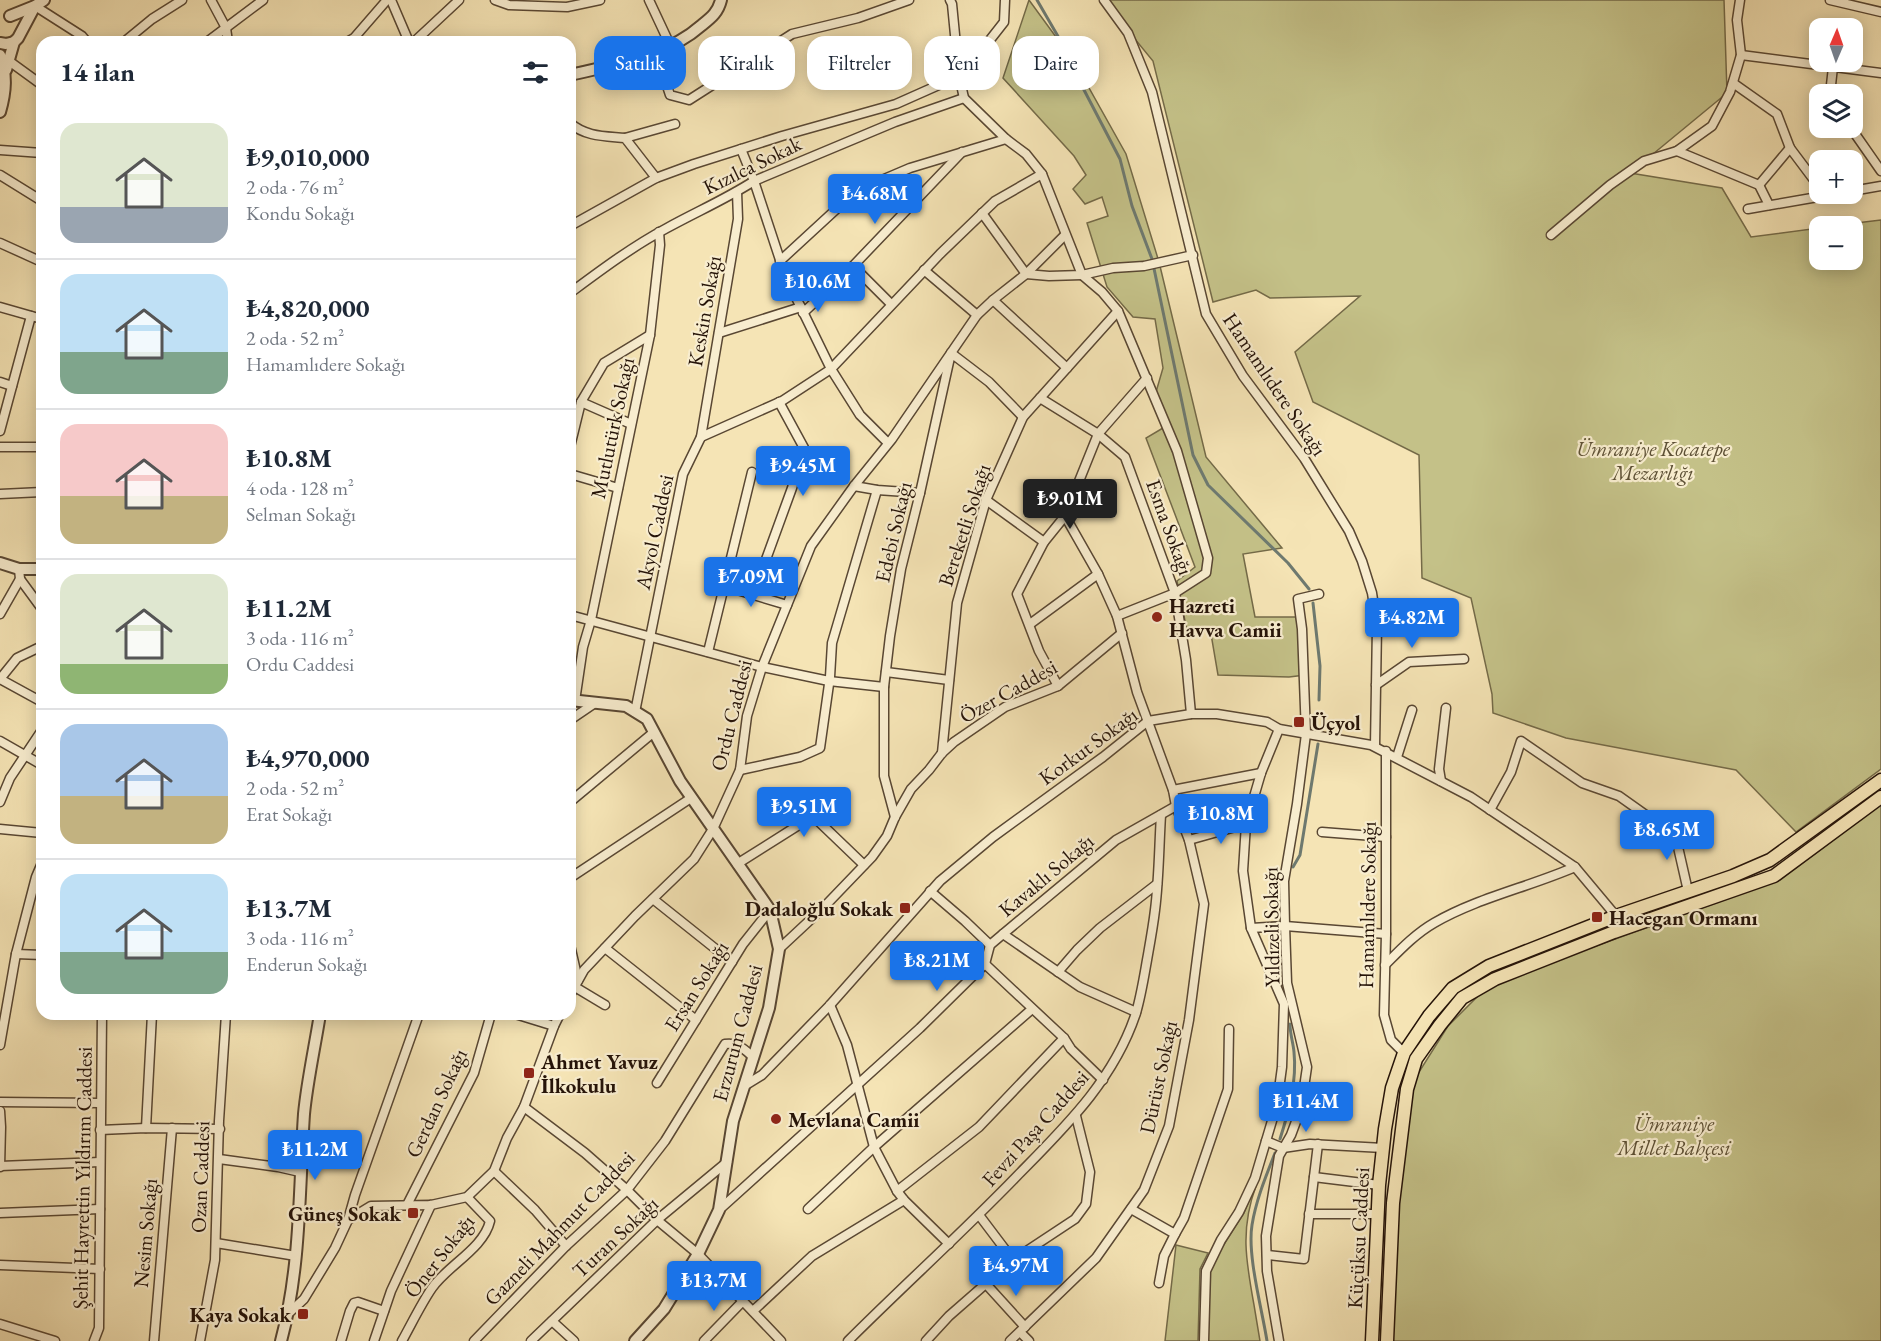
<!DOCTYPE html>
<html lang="tr">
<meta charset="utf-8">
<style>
body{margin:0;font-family:"EB Garamond",serif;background:#f6f6f7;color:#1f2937;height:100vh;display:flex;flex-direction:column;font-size:22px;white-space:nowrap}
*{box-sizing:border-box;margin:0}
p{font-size:20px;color:#747a83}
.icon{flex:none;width:33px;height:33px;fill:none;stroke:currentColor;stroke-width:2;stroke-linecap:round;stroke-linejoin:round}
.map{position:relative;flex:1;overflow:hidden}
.drawer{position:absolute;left:36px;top:36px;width:540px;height:984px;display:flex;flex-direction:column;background:#fff;border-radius:18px;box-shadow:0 3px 15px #0003}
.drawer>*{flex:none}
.banner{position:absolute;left:594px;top:36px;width:570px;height:54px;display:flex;gap:12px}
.needle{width:39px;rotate:2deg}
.tools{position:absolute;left:1809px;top:18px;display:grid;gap:12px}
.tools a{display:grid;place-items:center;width:54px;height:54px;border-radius:12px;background:#fff;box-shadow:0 3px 15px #0003;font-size:30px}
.price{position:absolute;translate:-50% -51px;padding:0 14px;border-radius:6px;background:#1a73e8;color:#fff;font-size:20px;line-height:39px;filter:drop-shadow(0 2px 3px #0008)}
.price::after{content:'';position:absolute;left:50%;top:36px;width:18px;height:14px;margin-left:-9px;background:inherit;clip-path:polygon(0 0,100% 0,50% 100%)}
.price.active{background:#222;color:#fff}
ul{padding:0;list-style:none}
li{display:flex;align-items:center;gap:18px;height:150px;padding:0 24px}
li+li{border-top:2px solid #e0e1e3}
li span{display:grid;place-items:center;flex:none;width:168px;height:120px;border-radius:18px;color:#555}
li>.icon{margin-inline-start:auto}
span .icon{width:72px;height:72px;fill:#fffc;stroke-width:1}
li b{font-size:26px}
h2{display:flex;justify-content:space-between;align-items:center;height:72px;padding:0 24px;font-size:26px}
.chip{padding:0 21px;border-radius:18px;background:#fff;box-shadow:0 3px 15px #0003;font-size:21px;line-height:54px}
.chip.active{background:#1a73e8;color:#fff}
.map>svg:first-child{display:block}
.green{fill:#c4c188;stroke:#746a48;stroke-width:1.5}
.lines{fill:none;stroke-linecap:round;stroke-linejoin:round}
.stream{stroke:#6e796f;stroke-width:3}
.minor-casing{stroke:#594733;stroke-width:11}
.tertiary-casing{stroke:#594733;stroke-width:14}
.primary-casing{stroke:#251308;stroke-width:15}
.minor{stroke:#f8edcf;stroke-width:8}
.tertiary{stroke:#f8edcf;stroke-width:10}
.primary{stroke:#f5e4b5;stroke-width:12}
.poi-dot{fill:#8f2418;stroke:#f8edcf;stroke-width:2}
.labels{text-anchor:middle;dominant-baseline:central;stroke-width:4.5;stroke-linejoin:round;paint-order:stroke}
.street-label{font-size:21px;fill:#251308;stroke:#f8edcf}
.park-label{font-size:21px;font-style:italic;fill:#5d5035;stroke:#f8edcf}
.poi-label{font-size:21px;font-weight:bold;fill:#251308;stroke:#f8edcf;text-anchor:start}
</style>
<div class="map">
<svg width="1881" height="1341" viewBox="0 0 1881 1341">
<rect width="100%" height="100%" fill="#f5e4b5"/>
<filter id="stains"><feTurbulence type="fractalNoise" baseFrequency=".00333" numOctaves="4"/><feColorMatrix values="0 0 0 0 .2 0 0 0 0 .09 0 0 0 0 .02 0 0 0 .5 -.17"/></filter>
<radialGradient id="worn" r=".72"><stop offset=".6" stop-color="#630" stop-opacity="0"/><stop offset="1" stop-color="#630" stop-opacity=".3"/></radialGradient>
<g class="green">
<path d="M1029 0 1075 63 1126 154 1159 262 1206 457 1282 548 1243 554 1255 617H1296L1305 675 1289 677 1218 675 1210 628 1187 631 1177 581 1195 567 1146 438 1163 428 1156 392 1163 368 1155 319 1133 317 1107 287 1087 223 1108 216 1102 197 1085 204 1073 189 1086 175 1074 156 1003 78Z"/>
<path d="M1103 0H1724L1727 93 1630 173 1722 188 1751 237 1819 228 1820 260H1852V226H1831L1881 220V769L1796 832 1736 770 1566 738 1493 713 1492 694 1471 598 1422 578 1419 455 1313 402 1295 352 1360 296 1270 298 1256 290 1213 302 1153 61Z"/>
<path d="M1881 804V1341H1391L1395 1209 1414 1080 1448 1026 1490 984 1780 880Z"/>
<path d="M1255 1186H1256C1240 1229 1246 1261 1254 1305 1256 1317 1258 1329 1260 1341H1208L1210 1272 1214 1260 1244 1213Z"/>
<path d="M1176 1245 1208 1253 1200 1269 1198 1341H1165Z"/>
</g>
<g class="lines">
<g class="stream">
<path d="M1037 0 1074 64 1083 88 1120 159 1132 206 1152 259 1193 455 1208 485 1288 563 1309 589"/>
<path d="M1313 603 1320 666 1319 700"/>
<path d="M1293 867 1300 855 1318 744"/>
<path d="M1280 1139C1289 1111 1297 1081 1294 1052 1293 1042 1290 1034 1290 1024"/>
<path d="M1267 1341C1262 1309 1247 1255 1252 1225 1256 1200 1266 1176 1275 1153"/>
</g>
<defs>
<g id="minor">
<path d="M211 0 226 28 228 42"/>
<path d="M391 0 409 42"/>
<path d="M495 0 509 5 567 7 600 0"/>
<path d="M649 0 671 47"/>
<path d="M950 0 952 4 959 76 964 98 1006 139 1026 154 1042 174 1082 275 1102 292 1118 311 1177 451 1208 558 1206 573 1175 593 1117 616"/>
<path d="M1104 0 1128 33 1152 92 1206 314 1243 376 1304 458 1349 531 1362 561 1372 593 1377 626 1375 746"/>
<path d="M1740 0 1737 20 1741 55 1730 92 1712 126 1677 151 1759 185 1769 205"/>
<path d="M1830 0 1881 12"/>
<path d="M35 6 82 36 87 42"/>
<path d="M124 42 152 19 182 0"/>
<path d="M207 42 263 0"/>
<path d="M347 42 354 38 387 0"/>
<path d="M414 42 459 0"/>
<path d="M656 53 670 95 689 100 792 34 858 18 909 0"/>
<path d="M1741 55 1881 73"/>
<path d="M9 61 42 85"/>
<path d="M1733 83 1777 114 1790 148"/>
<path d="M1830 94 1833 67"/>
<path d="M570 123C586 137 605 136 625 138L656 178"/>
<path d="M1851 128 1881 171"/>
<path d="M625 138 675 124"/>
<path d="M741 149 754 181 785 275 831 369 860 415 888 443"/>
<path d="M0 150 42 153"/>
<path d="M0 175 42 201"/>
<path d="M1759 185 1790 148 1820 188"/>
<path d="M1852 191 1881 186"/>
<path d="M1748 209 1835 194"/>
<path d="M982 213 1026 274 1049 276 1082 275 1113 268 1144 266 1193 255"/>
<path d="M570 226 656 178 694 164 782 136 896 104 959 76 964 73 1004 22 1005 0"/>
<path d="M1551 235 1610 185 1644 161 1677 151"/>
<path d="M0 243 42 262"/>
<path d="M780 261 856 191 910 168 1006 139"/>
<path d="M853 266 891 304"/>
<path d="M924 270 977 315"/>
<path d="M570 293C601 270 633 246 667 228 696 212 726 199 754 181L895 122 964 98"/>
<path d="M993 300 1067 368"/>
<path d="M0 307 42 319"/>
<path d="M803 313 853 266 962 152"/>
<path d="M719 333 801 307"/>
<path d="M0 382 12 386"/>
<path d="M1040 398 1098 434 1125 457 1175 593 1186 660 1191 714"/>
<path d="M581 402 631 424"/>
<path d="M0 431 31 316"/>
<path d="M701 437 738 219 737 192"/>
<path d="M0 447H42"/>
<path d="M570 447 581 402 604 363 650 335"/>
<path d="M570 474 618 488"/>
<path d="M854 486 877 490 920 493"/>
<path d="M0 494 42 492"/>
<path d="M986 500 1044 542"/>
<path d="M20 579 42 609"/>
<path d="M724 586 787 605"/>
<path d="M753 595 792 488 804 448 779 402"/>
<path d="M0 614 20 579 19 569"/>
<path d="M570 615 762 667 829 681 884 687"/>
<path d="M1030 624 1098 574"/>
<path d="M708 652 752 472"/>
<path d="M886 672 949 680"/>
<path d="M0 679 17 658 42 646"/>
<path d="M0 679 42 702"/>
<path d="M1376 685 1409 662 1464 659"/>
<path d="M1058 686 1039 651 1017 594 1044 542 1065 516 1098 434 1147 378"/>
<path d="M575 701 583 647 591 620 650 335 660 245 659 232"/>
<path d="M635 712 683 474 701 437 782 401 831 369 940 254 995 201 1042 174"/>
<path d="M570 720 595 703"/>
<path d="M0 741 42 765"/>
<path d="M1386 751V934L1384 1015 1391 1040 1404 1053"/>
<path d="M942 753 957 603 986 500 1023 417 1118 311"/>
<path d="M1397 757 1412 710"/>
<path d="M740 770 800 757 820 748 830 677 832 643 877 490"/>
<path d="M1441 781 1439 769 1446 708"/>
<path d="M1173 790 1261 773"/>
<path d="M0 802 10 778 42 730"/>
<path d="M570 802 654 732"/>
<path d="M1490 810 1511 772 1521 741 1582 783 1619 796 1650 818 1673 825 1688 891"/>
<path d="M813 816 829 808"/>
<path d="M895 817 884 776V687L890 636 901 569 920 493 951 353 989 382 1023 417"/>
<path d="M0 829 42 833"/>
<path d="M1322 832 1386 837"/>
<path d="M1189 840 1246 824"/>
<path d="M737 864 813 816 864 865"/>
<path d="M570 878 691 798"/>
<path d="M930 891 965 921 990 945"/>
<path d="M653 899 732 962"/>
<path d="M1251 928 1285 926 1386 934"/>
<path d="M1003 934 1080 987 1136 1012"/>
<path d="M570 945 578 980"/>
<path d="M605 948 696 1020"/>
<path d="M779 949 823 908 872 857 887 836 895 817 911 789 929 770 942 753 954 742 1005 707 1058 686 1122 633"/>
<path d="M16 954 42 955"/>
<path d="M985 964 1064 1038 1071 1049 1103 1080"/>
<path d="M1385 965C1400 950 1415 934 1434 923 1477 898 1529 887 1575 867"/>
<path d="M1058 972 1077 950 1100 928 1157 884"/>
<path d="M575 987 605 1005"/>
<path d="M570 995 584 970 635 916 694 859 713 829 740 770 747 716 762 667 811 546 854 486 892 439 977 315 993 300 1026 274 1065 235"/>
<path d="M830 1005 847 1045 874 1147 897 1191 904 1200 949 1244"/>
<path d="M515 1014 554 1026"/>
<path d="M0 1045 16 954 36 877 42 863"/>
<path d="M657 1083 743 944 770 910"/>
<path d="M744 1086 762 1075 830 1005 940 881 993 837 1103 757 1148 721 1191 714H1217L1267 722 1279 729 1371 745 1471 797 1575 867 1616 916"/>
<path d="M0 1102 100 1103"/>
<path d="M524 1107 585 1153 627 1190 657 1220 698 1254 781 1341"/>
<path d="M0 1111 1 1127 0 1167"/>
<path d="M146 1128 152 1014"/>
<path d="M100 1130 146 1128 220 1129"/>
<path d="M1266 1141 1283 1148 1310 1144 1383 1148"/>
<path d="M219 1159 278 1167 300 1172"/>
<path d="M0 1166 100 1162"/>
<path d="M494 1171 535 1210 566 1246"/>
<path d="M1314 1177 1379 1185"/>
<path d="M897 1191 979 1127 1064 1038"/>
<path d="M407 1205 474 1073 491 1014"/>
<path d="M808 1209 874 1147 1032 1009"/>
<path d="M1131 1209 1175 1234 1184 1218 1228 1089 1229 1029"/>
<path d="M719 1210 920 1028 985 964 990 945 1003 934 1116 840 1176 806"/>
<path d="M0 1213 100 1209"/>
<path d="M1309 1214H1378"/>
<path d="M979 1215 1013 1260"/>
<path d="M348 1220 355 1195 419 1014"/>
<path d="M216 1243 296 1256"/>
<path d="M1267 1255 1304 1259 1318 1144"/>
<path d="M0 1265 100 1269"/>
<path d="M1159 1283 1164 1256 1175 1234"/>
<path d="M986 1284 1025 1327"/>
<path d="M753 1311 812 1256 904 1200"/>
<path d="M289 1313 304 1299 335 1248 348 1220 371 1206 431 1205 467 1197 494 1171 507 1138 524 1107 554 1026 560 1014"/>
<path d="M552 1321 574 1341"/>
<path d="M0 1324 55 1341"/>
<path d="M1020 1332 1029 1341"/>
<path d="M94 1341 99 1328 102 1014"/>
<path d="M154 1341 172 1128"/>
<path d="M200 1341 215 1260 219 1121 226 1014"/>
<path d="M341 1341 350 1311 354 1303 358 1302 384 1311"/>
<path d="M374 1341 391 1291 431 1205"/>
<path d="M402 1341C412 1323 421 1304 432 1288 447 1266 484 1248 490 1221L467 1197"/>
<path d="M474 1341 566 1246 627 1190 665 1141 725 1044C738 1042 744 1049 753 1057"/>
<path d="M531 1341 657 1220 727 1162"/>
<path d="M704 1341 743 1301"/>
<path d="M848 1341C904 1285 962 1233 1017 1176 1065 1127 1114 1080 1136 1013 1141 996 1144 977 1147 960 1150 943 1153 927 1155 910 1159 879 1159 847 1161 815"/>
<path d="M926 1341 949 1316 1013 1260 1075 1219 1086 1204 1090 1172 1076 1116"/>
<path d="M1010 1341 1096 1258 1144 1190 1169 1126 1189 1020 1204 904 1189 840 1176 806 1173 790 1137 692 1117 616 1098 574 1065 516"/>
<path d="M1204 1341 1206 1271 1221 1240 1239 1212 1255 1178 1277 1104 1282 1067 1284 1004 1251 928 1243 871 1246 824 1261 773 1279 729"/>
<path d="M1279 1341 1267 1271 1266 1236 1279 1156 1291 1135 1301 1108 1307 1067 1287 983 1285 926 1284 881 1297 804 1306 734 1302 629 1298 599 1319 594"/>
</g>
<g id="tertiary">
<path d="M10 16 35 6 44 0"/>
<path d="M0 43 6 44 14 42"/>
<path d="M0 55C7 75 6 91 0 112"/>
<path d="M6 70 14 42 18 38 35 6"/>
<path d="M570 75C616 64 666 57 702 25 712 17 718 12 721 0"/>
<path d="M0 563 19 569H42"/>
<path d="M570 700 626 706 647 719 680 781 770 910 779 949 769 1008 733 1121 719 1210 698 1254 664 1309 635 1341"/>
<path d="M281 1341C301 1267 299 1189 304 1114 307 1082 315 1046 320 1014"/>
</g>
<g id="primary">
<path d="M1372 1341 1379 1185 1385 1129 1392 1088 1404 1053 1429 1016 1453 988 1489 966 1616 916 1733 876 1770 860 1881 780"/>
<path d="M1387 1341 1393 1203 1407 1089 1416 1059 1440 1025 1462 998 1495 979 1614 932 1774 876 1881 797"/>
</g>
</defs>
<use href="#minor" class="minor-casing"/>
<use href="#tertiary" class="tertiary-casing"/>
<use href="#primary" class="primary-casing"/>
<use href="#minor" class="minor"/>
<use href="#tertiary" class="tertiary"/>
<use href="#primary" class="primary"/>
</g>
<g class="poi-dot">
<circle cx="1157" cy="617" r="6"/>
<rect x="1293" y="716" width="12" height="12" rx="3"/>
<rect x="899" y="902" width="12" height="12" rx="3"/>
<rect x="1591" y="911" width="12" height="12" rx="3"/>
<rect x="523" y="1067" width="12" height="12" rx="3"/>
<circle cx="776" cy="1119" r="6"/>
<rect x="407" y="1207" width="12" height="12" rx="3"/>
<rect x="297" y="1308" width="12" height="12" rx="3"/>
</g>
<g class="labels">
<g class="street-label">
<text transform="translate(752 165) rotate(-26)">Kızılca Sokak</text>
<text transform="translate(704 311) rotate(-80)">Keskin Sokağı</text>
<text transform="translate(1275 384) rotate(56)">Hamamlıdere Sokağı</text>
<text transform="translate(612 428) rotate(-78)">Mutlutürk Sokağı</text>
<text transform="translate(964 525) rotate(-72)">Bereketli Sokağı</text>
<text transform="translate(1170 527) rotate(70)">Esma Sokağı</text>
<text transform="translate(654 532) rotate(-78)">Akyol Caddesi</text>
<text transform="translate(893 532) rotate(-77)">Edebi Sokağı</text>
<text transform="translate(1008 691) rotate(-29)">Özer Caddesi</text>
<text transform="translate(731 715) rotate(-76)">Ordu Caddesi</text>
<text transform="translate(1088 746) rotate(-36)">Korkut Sokağı</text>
<text transform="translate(1046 875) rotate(-40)">Kavaklı Sokağı</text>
<text transform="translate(1367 905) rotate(-89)">Hamamlıdere Sokağı</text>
<text transform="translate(1271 927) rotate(-91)">Yıldızeli Sokağı</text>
<text transform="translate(696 986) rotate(-58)">Ersan Sokağı</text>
<text transform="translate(737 1033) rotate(-75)">Erzurum Caddesi</text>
<text transform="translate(1158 1077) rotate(-78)">Dürüst Sokağı</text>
<text transform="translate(436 1103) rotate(-65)">Gerdan Sokağı</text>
<text transform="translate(1035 1128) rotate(-48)">Fevzi Paşa Caddesi</text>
<text transform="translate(200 1177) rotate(-88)">Ozan Caddesi</text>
<text transform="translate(82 1178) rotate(-89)">Şehit Hayrettin Yıldırım Caddesi</text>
<text transform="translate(559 1228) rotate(-46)">Gazneli Mahmut Caddesi</text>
<text transform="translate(145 1233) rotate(-85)">Nesim Sokağı</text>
<text transform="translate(615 1237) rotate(-43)">Turan Sokağı</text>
<text transform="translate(1358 1238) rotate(-87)">Küçüksu Caddesi</text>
<text transform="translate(439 1256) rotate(-52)">Öner Sokağı</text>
</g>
<g class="park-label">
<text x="1653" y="448">Ümraniye Kocatepe<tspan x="1653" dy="24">Mezarlığı</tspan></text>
<text x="1674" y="1123">Ümraniye<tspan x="1674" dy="24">Millet Bahçesi</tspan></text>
</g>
<g class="poi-label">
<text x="1169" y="605">Hazreti<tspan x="1169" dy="24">Havva Camii</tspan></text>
<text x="1311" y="722">Üçyol</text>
<text x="893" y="908" text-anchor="end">Dadaloğlu Sokak</text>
<text x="1609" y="917">Hacegan Ormanı</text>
<text x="541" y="1061">Ahmet Yavuz<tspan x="541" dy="24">İlkokulu</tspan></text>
<text x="788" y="1119">Mevlana Camii</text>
<text x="401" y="1213" text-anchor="end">Güneş Sokak</text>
<text x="291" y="1314" text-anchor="end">Kaya Sokak</text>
</g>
</g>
<rect width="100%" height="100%" filter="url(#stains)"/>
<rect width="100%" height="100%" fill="url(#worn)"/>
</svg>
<div class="tools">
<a><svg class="needle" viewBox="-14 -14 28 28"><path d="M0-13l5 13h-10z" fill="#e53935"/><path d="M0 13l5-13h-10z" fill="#747a83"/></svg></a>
<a><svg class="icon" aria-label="layers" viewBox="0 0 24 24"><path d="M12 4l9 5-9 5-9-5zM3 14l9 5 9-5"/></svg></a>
<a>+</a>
<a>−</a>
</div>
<b class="price" style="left:875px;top:225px">₺4.68M</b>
<b class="price" style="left:818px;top:313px">₺10.6M</b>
<b class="price" style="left:803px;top:497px">₺9.45M</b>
<b class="price active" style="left:1070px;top:530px">₺9.01M</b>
<b class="price" style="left:751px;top:608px">₺7.09M</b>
<b class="price" style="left:1412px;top:649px">₺4.82M</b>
<b class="price" style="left:804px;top:838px">₺9.51M</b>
<b class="price" style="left:1221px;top:845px">₺10.8M</b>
<b class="price" style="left:1667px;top:861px">₺8.65M</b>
<b class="price" style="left:937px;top:992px">₺8.21M</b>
<b class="price" style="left:1306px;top:1133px">₺11.4M</b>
<b class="price" style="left:315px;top:1181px">₺11.2M</b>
<b class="price" style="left:1016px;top:1297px">₺4.97M</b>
<b class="price" style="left:714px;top:1312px">₺13.7M</b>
<div class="banner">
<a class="chip active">Satılık</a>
<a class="chip">Kiralık</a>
<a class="chip">Filtreler</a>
<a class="chip">Yeni</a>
<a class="chip">Daire</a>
</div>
<section class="drawer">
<h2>14 ilan<svg class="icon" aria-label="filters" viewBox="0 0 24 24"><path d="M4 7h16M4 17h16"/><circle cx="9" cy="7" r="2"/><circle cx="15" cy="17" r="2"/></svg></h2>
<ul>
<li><span style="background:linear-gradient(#dfe7d0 70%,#9aa5b1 0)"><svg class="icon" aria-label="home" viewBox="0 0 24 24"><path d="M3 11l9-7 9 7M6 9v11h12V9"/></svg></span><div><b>₺9,010,000</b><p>2 oda · 76 m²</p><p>Kondu Sokağı</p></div></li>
<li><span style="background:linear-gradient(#bfe0f5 65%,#7fa58c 0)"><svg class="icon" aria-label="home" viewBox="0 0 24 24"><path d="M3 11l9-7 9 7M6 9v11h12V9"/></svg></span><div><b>₺4,820,000</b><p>2 oda · 52 m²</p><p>Hamamlıdere Sokağı</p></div></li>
<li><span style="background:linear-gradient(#f6c9c9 60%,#c2b280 0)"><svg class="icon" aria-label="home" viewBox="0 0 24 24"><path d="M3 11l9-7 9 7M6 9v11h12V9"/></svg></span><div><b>₺10.8M</b><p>4 oda · 128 m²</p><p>Selman Sokağı</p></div></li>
<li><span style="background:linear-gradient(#dfe7d0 75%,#8fb573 0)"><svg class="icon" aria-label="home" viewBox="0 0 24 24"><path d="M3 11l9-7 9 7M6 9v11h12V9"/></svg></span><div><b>₺11.2M</b><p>3 oda · 116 m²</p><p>Ordu Caddesi</p></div></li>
<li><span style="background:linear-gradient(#a9c7e8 60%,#c2b280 0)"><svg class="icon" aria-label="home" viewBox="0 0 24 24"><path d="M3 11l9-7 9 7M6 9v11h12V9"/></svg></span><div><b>₺4,970,000</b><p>2 oda · 52 m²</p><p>Erat Sokağı</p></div></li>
<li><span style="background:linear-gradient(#bfe0f5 65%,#7fa58c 0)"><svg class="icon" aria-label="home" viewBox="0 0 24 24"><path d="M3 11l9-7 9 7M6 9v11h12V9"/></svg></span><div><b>₺13.7M</b><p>3 oda · 116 m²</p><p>Enderun Sokağı</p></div></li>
</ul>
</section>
</div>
